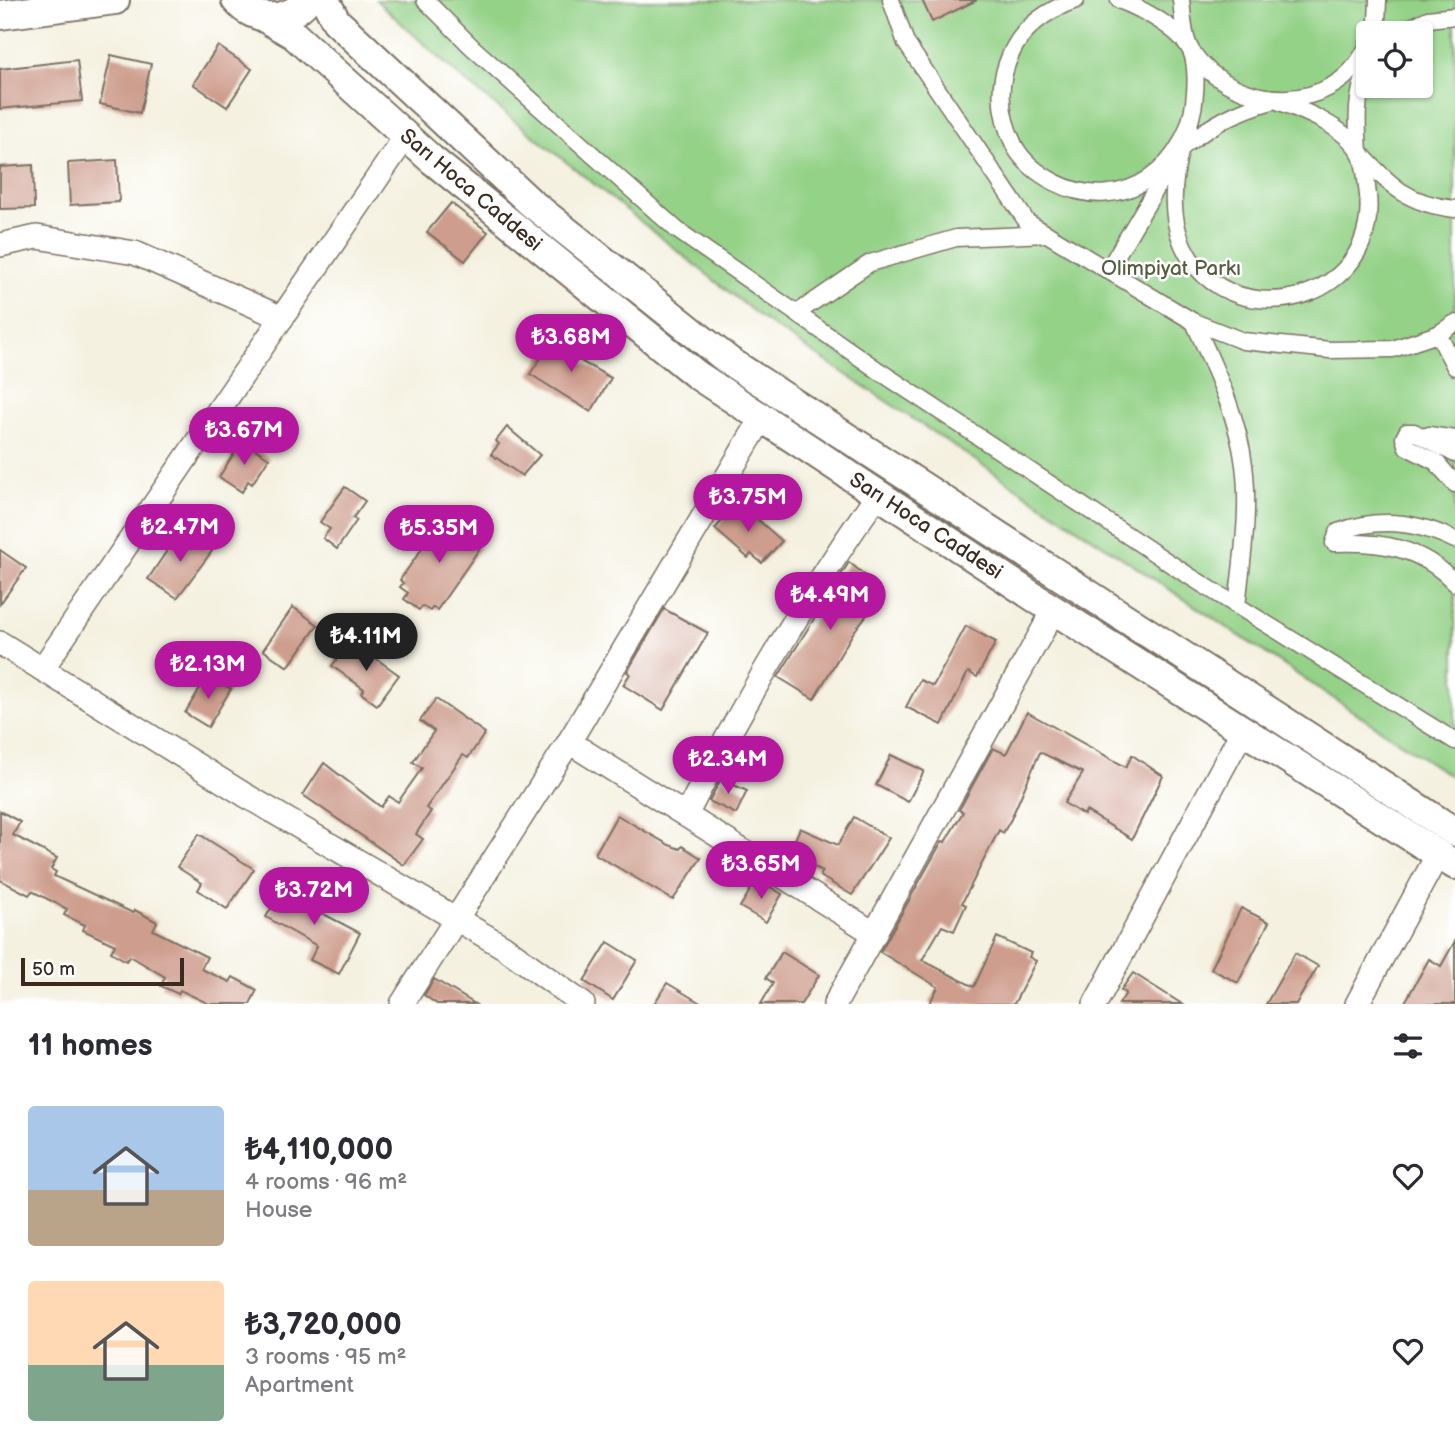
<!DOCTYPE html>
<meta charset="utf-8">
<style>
body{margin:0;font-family:"Balsamiq Sans",sans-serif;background:#f7f7f7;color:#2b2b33;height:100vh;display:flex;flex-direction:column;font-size:26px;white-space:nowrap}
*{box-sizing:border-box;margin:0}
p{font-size:23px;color:#7c7c81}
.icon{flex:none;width:38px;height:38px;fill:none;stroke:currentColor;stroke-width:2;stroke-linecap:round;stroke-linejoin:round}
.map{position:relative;height:1004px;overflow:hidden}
.details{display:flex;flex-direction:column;background:#fff;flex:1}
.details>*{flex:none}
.fabs{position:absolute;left:1356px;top:21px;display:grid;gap:14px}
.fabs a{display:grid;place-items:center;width:77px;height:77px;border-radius:7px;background:#fff;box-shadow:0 2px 5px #0004;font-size:35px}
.scale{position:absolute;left:21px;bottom:18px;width:163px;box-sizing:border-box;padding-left:7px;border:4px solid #3b2a1e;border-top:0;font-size:19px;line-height:24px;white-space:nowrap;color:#3b2a1e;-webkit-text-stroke:5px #fff;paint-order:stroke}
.price{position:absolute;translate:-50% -60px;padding:0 16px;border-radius:24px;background:#b5179e;color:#fff;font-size:23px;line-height:46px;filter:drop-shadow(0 2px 4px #0008)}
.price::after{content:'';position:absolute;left:50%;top:42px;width:21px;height:16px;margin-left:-10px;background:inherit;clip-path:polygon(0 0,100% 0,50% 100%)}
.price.selected{background:#222;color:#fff}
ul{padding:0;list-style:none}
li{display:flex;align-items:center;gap:21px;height:175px;padding:0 28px}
li span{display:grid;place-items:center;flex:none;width:196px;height:140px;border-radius:7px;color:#555}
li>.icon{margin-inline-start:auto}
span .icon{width:84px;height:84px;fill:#fffc;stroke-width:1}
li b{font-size:30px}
h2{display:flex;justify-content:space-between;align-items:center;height:84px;padding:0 28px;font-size:30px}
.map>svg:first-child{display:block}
.green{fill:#94d288;stroke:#687e53;stroke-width:2;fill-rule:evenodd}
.building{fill:#ce9d8d}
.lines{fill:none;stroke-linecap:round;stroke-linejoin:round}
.pedestrian-casing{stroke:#7c7062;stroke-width:19}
.minor-casing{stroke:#7c7062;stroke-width:26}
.tertiary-casing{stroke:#7c7062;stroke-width:32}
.pedestrian{stroke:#fff;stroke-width:16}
.minor{stroke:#fff;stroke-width:23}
.tertiary{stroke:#fff;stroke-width:28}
.labels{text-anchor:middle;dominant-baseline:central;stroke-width:5;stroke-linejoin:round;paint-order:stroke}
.street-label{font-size:21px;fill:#3b2a1e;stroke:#fff}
.park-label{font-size:21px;fill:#565c3e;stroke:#fff}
</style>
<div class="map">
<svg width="1455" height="1004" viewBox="0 0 1455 1004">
<rect width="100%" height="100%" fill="#fff"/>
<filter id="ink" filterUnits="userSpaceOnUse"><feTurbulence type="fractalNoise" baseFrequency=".0143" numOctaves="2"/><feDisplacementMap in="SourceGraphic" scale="14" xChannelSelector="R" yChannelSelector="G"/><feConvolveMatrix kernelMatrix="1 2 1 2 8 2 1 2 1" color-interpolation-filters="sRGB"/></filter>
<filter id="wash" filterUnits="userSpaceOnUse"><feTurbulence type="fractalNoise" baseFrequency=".00686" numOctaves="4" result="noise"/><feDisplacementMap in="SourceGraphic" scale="28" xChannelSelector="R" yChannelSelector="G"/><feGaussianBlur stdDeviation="1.57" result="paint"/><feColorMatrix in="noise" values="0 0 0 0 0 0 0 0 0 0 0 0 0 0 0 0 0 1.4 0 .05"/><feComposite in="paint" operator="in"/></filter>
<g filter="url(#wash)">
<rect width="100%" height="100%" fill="#f4f1e0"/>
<path class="green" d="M376 0H1455V779L764 320 460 77ZM1368 33H1421V86H1368Z"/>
<g id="blocks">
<g class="building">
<path d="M922 0H977L932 22Z"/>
<path d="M218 46 252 69 227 107 193 84Z"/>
<path d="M111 55 151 64 140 113 100 104Z"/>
<path d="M77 60 82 101 0 109V69Z"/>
<path d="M117 160 119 202 70 205 68 163Z"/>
<path d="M33 165 34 208 0 209V167Z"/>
<path d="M451 203 488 232 465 261 427 232Z"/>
<path d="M557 334 587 354 582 362 611 378 591 412 530 374Z"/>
<path d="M507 427 540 455 522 476 491 454 499 444 496 441Z"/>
<path d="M242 441 269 458 252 484 248 481 242 492 219 477Z"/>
<path d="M345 487 365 501 353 518 357 520 337 549 323 538 330 529 320 522Z"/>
<path d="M738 502 782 541 762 563 751 554 748 558 715 529Z"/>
<path d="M444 517 453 524 456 520 472 532 470 535 479 540 475 545 480 548 437 610 433 607 430 611 422 606 419 610 404 599 408 593 400 587 403 583 400 580Z"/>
<path d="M180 531 212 551 177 598 148 579Z"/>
<path d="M0 550 26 568 0 604Z"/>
<path d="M849 562 879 587 873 595 879 599 853 633 814 699 778 677Z"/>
<path d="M293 607 318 625 288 667 263 650Z"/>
<path d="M664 609 708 633 663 710 623 685 630 674 627 672Z"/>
<path d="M966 626 996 642 977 677 968 672 942 725 906 707 920 680 933 686Z"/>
<path d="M346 646 355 653 360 647 399 675 377 705 361 693 364 689 332 666Z"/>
<path d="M208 675 231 689 208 727 185 713Z"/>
<path d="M436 699 485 733 468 758 463 755 426 808 431 811 416 834 423 839 404 865 303 795 324 763 381 807 389 796 398 802 422 768 413 762 434 731 420 721Z"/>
<path d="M1027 712 1126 767 1132 755 1163 776 1132 839 1086 811 1084 815 1064 803 1083 773 1040 752 1011 819 1003 833 999 830 962 903 966 905 954 931 942 926 922 960 974 987 997 937 1031 953 1029 957 1036 961 1014 1004H929L938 987 880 952 942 841 945 842 963 812 959 810 993 748 1006 754Z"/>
<path d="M891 755 924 771 908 802 876 785Z"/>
<path d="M721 779 747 791 736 814 709 801Z"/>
<path d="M0 811 20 822 13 835 57 858 51 869 56 872 54 876 133 913 135 910 157 922 153 930 207 957 201 969 230 982 233 977 257 990 250 1004H209L180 990 178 994 161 986 165 977 130 956 126 961 111 952 115 945 83 930 85 925 64 915 67 909 32 891 29 895 0 880Z"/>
<path d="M617 815 669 845 680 849 682 846 701 858 673 900 595 854Z"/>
<path d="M854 817 889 838 852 895 820 876 823 871 788 855 800 828 838 845Z"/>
<path d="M199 834 254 869 227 909 198 890 202 883 177 867Z"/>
<path d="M757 879 782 894 766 922 740 907Z"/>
<path d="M287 881 317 898 312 908 360 933 339 974 310 960 317 946 266 917Z"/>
<path d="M1241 908 1269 922 1238 983 1211 969Z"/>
<path d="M1455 941V1004H1404L1429 959 1441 966Z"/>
<path d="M608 942 637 960 613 1000 584 981Z"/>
<path d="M782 952 819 975 801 1004H761L773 983 766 978Z"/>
<path d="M1295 953 1318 966 1296 1004H1266Z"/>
<path d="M1133 973 1182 1004H1119L1126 993 1121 990Z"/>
<path d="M434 979 475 1004H437L424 995Z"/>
<path d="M667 983 702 1004H654Z"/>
</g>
</g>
</g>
<g filter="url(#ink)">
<use href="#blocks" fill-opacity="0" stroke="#7c7062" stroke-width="2"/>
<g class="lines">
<defs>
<g id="pedestrian">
<path d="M425 0 472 47 677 230 879 371 1186 574 1455 741"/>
<path d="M891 0 906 43 1027 222 1194 322 1243 341 1330 350 1393 349 1438 334 1455 323"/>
<path d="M1076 0C1047 10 1022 27 1010 56 996 87 1000 117 1015 147 1024 163 1039 174 1054 182 1124 218 1191 166 1195 93 1196 82 1196 61 1191 51 1181 29 1140 8 1119 0"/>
<path d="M1181 0C1183 16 1183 38 1192 52 1233 112 1338 118 1368 44"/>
<path d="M1372 33 1377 21 1378 0"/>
<path d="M1398 33 1428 19 1455 16"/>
<path d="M1368 68C1355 96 1357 123 1359 152 1390 186 1408 204 1455 209"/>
<path d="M1275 100C1302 110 1346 127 1360 153 1366 165 1366 182 1368 195 1382 339 1129 345 1181 148 1214 123 1236 111 1275 100Z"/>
<path d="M1108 270 1169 167"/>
<path d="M797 313 870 263 956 238 1047 234"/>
<path d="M1194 322C1214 367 1238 416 1244 465 1250 511 1242 560 1237 606"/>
<path d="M1438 334 1455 367"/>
<path d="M1429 435 1455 439"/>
<path d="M1455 454 1414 432H1407L1404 438 1407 447 1436 462 1455 484"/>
<path d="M1455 540C1418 522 1378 517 1338 532L1334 543C1381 541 1421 547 1455 583"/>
</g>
<g id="minor">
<path d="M0 245 37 237 135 253 282 318"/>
<path d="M762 418 569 742 875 934"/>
<path d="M0 643 245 795 504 947 583 1004"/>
<path d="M42 669 406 136"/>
<path d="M686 815C743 704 806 596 878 494"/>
<path d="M402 1004 569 742"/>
<path d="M835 1004 1054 610"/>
<path d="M1095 1004 1243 730"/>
<path d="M1357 1004 1438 854"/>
</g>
<g id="tertiary">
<path d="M236 0C254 23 289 23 307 0"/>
<path d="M325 0 336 21 530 202 729 361 1455 832"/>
<path d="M0 15 115 0"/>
<path d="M263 17 294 35 431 159 697 375 1046 605 1455 865"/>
</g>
</defs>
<use href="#pedestrian" class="pedestrian-casing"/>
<use href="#minor" class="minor-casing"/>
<use href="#tertiary" class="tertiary-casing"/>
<use href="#pedestrian" class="pedestrian"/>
<use href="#minor" class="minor"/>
<use href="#tertiary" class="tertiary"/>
</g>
</g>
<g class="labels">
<g class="street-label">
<text transform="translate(471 190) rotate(40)">Sarı Hoca Caddesi</text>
<text transform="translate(926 526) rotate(33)">Sarı Hoca Caddesi</text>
</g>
<g class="park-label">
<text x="1171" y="268">Olimpiyat Parkı</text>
</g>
</g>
</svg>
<div class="fabs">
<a><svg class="icon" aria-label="locate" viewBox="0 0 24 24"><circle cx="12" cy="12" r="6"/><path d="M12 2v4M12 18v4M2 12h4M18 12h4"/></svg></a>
</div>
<div class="scale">50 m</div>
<b class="price" style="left:571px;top:374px">₺3.68M</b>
<b class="price" style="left:244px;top:467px">₺3.67M</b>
<b class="price" style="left:748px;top:534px">₺3.75M</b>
<b class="price" style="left:180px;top:564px">₺2.47M</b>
<b class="price" style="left:439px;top:565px">₺5.35M</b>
<b class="price" style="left:830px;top:632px">₺4.49M</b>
<b class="price selected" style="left:366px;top:673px">₺4.11M</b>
<b class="price" style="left:208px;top:701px">₺2.13M</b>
<b class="price" style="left:728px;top:796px">₺2.34M</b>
<b class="price" style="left:761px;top:901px">₺3.65M</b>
<b class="price" style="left:314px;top:927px">₺3.72M</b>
</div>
<section class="details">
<h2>11 homes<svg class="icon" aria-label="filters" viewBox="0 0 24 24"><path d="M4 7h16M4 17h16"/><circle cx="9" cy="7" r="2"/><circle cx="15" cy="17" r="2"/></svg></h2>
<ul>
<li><span style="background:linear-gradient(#a9c7e8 60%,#b9a48a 0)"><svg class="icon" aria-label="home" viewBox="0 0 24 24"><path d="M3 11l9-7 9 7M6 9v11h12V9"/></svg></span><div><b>₺4,110,000</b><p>4 rooms · 96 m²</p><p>House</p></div><svg class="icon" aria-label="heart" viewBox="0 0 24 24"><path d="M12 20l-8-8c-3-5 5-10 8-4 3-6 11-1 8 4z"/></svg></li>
<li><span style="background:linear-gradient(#ffd9b3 60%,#7fa58c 0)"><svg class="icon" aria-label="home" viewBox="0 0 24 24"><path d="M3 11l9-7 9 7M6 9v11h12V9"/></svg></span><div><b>₺3,720,000</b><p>3 rooms · 95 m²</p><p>Apartment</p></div><svg class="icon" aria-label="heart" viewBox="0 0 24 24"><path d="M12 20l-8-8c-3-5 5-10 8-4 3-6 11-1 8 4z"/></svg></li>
</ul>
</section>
